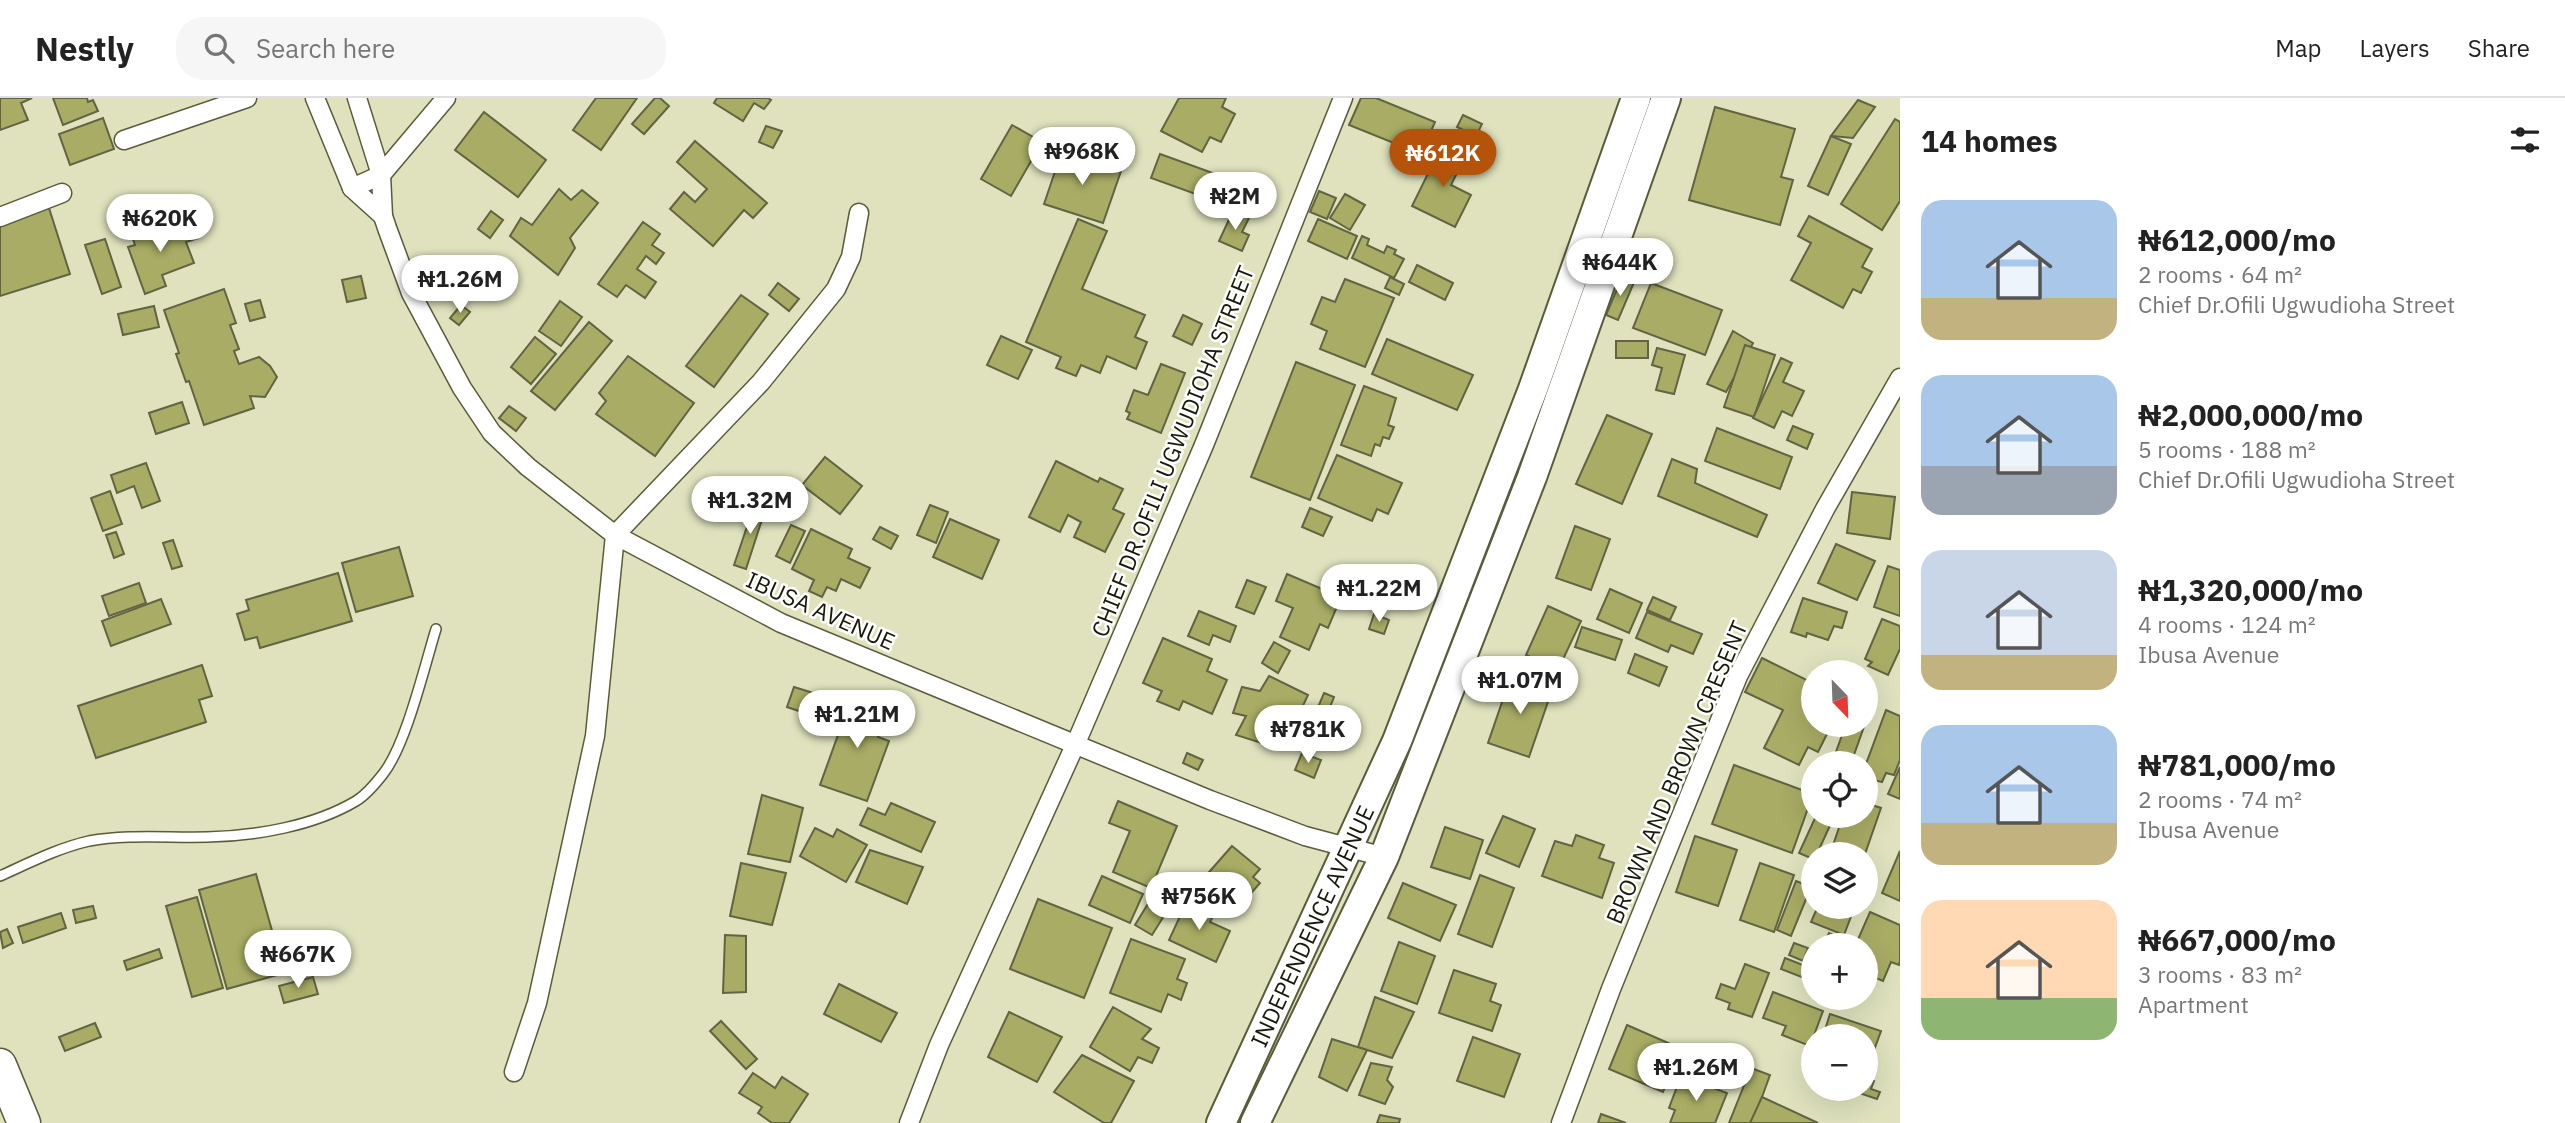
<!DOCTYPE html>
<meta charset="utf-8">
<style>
body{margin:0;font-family:"IBM Plex Sans",sans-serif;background:#f6f6f6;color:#222;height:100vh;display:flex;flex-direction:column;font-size:26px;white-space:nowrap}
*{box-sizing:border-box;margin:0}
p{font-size:23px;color:#767676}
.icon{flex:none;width:38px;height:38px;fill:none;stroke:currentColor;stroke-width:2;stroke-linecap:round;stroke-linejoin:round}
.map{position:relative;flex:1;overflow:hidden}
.panel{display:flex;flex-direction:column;background:#fff;width:665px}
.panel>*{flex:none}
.needle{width:46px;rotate:157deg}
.controls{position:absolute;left:1801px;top:562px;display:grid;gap:14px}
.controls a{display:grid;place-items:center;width:77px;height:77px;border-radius:50%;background:#fff;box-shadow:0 7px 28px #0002;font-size:35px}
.price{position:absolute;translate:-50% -60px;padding:0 16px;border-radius:24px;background:#fff;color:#222;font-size:23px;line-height:46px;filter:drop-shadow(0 2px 4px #0008)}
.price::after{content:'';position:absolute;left:50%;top:42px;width:21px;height:16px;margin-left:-10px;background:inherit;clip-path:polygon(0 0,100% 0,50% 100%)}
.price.on{background:#b45309;color:#fff}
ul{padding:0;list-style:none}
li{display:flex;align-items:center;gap:21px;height:175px;padding:0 21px}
li span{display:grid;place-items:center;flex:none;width:196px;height:140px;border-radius:21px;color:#555}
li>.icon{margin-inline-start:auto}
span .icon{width:84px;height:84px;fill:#fffc;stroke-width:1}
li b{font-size:30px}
h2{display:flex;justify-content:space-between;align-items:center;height:84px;padding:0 21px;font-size:30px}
header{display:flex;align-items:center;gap:42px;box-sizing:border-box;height:98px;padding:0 35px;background:#fff;border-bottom:2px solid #e0e0e0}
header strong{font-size:33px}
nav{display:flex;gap:38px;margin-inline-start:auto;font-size:24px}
.search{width:490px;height:63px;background:#f6f6f6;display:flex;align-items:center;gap:18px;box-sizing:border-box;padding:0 24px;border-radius:28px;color:#767676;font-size:26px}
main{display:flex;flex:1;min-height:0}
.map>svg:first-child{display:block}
.building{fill:#a8ac64;stroke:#616442;stroke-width:2}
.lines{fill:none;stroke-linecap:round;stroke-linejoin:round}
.lane-casing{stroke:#595b3a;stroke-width:12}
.street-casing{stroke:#595b3a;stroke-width:21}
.primary-casing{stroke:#595b3a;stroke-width:32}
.highway-casing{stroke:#595b3a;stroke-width:35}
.lane{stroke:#fff;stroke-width:9}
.street{stroke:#fff;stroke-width:18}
.primary{stroke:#fff;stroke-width:28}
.highway{stroke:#fff;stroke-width:32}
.labels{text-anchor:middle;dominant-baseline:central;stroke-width:5;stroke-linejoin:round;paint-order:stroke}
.street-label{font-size:23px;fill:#18190b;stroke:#fff}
</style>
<header>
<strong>Nestly</strong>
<div class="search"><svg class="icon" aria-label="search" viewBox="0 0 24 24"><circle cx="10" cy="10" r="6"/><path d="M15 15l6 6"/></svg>Search here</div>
<nav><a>Map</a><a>Layers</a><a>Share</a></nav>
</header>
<main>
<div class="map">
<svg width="1900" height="1025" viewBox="0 0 1900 1025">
<rect width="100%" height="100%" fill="#dfe2bd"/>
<g class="building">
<path d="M0 0H32L21 5 28 22 0 32Z"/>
<path d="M53 0H87L88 4 93 2 98 13 63 27Z"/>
<path d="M596 0H637L601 52 573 32Z"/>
<path d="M655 0H660L669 8 644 36 632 26Z"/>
<path d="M717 0H768L771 2 764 11 754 5 743 23 714 5Z"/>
<path d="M1179 0H1226L1222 9 1235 16 1221 44 1210 39 1202 54 1161 33Z"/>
<path d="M1361 0H1376L1435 24 1421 56 1349 27Z"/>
<path d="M1858 2 1875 9 1853 40 1831 38Z"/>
<path d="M1715 9 1795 31 1781 79 1793 82 1780 127 1689 102Z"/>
<path d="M484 14 546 62 518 99 455 52Z"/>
<path d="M1463 17 1482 26 1476 38 1457 29Z"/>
<path d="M103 20 114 51 70 67 59 36Z"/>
<path d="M1895 21 1900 24V103L1882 132 1841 106Z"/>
<path d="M1012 27 1042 44 1011 98 981 81Z"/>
<path d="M766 28 782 33 773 50 759 44Z"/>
<path d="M1831 38 1851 46 1828 97 1808 88Z"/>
<path d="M695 43 767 105 753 120 744 112 713 148 670 111 684 94 695 104 707 91 677 64Z"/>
<path d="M1442 47 1465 59 1451 87 1471 97 1455 129 1412 108Z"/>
<path d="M1062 53 1121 73 1103 125 1044 106Z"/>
<path d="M1160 56 1249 88 1240 112 1151 80Z"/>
<path d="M559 91 571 102 582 92 598 105 570 140 575 150 558 177 510 138 521 120 532 127Z"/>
<path d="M1319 93 1336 100 1327 121 1310 114Z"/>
<path d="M1345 96 1365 107 1350 132 1330 120Z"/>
<path d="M49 110 70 176 0 198V125Z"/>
<path d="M491 113 503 122 490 140 478 131Z"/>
<path d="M1233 113 1249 120 1242 134 1249 137 1242 153 1219 143Z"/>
<path d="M1809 118 1872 151 1862 169 1872 174 1861 195 1853 191 1843 210 1791 182 1811 145 1798 138Z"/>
<path d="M1078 121 1107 133 1082 191 1145 217 1135 239 1147 244 1136 271 1107 258 1100 275 1081 267 1076 278 1056 270 1061 259 1026 244Z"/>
<path d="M1318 121 1357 138 1347 161 1308 143Z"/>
<path d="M643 124 660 136 652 147 664 155 656 166 646 158 637 171 656 184 645 200 626 187 617 199 598 186Z"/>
<path d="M194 127 198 140 186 144 194 165 162 177 166 188 145 196 128 149 135 147 131 135 150 128 152 133 168 128 170 136Z"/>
<path d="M1362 138 1369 141 1367 147 1384 155 1387 148 1396 152 1394 156 1404 161 1394 180 1352 160Z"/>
<path d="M105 141 121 189 102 196 85 147Z"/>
<path d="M1417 167 1453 185 1445 202 1409 184Z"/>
<path d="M474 172 483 180 463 205 454 198Z"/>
<path d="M1623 177 1635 182 1618 222 1606 217Z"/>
<path d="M361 178 366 200 347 204 342 182Z"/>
<path d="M1390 179 1404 186 1399 197 1385 190Z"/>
<path d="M1345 181 1394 200 1365 269 1320 251 1327 233 1311 226 1322 199 1335 204Z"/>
<path d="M778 185 799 201 789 213 769 197Z"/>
<path d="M1651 185 1722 212 1705 257 1633 230Z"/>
<path d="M224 191 236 225 230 227 239 251 234 253 239 266 259 259 270 268 277 279 265 299 250 298 254 310 204 327 189 283 186 284 176 256 179 255 164 212Z"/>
<path d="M741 197 768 216 714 289 686 268Z"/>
<path d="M260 202 265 219 250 223 245 206Z"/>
<path d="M560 203 582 219 561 248 539 233Z"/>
<path d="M461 207 470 214 459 227 450 220Z"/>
<path d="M154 208 159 229 123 237 118 216Z"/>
<path d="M1183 217 1202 226 1192 247 1173 238Z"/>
<path d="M589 224 612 243 555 312 531 293Z"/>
<path d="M1733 233 1753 245 1726 294 1707 286Z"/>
<path d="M1001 238 1032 252 1018 281 987 267Z"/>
<path d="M535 239 556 256 531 286 511 269Z"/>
<path d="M1387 241 1473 277 1457 312 1372 276Z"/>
<rect x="1616" y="243" width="32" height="17"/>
<path d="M1745 247 1775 257 1754 319 1724 309Z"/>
<path d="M1657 250 1685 257 1674 296 1656 292 1662 270 1652 267Z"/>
<path d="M628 258 694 305 655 358 596 316 606 303 599 295Z"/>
<path d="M1781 260 1792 265 1783 284 1804 293 1792 318 1782 313 1774 330 1753 320Z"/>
<path d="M1296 264 1355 287 1310 402 1251 379Z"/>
<path d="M1161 266 1185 275 1161 335 1127 321 1130 315 1126 313 1134 292 1148 297Z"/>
<path d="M1364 288 1396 300 1388 327 1394 329 1389 341 1383 339 1380 348 1375 346 1371 358 1341 347Z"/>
<path d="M182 304 189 325 156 336 149 315Z"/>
<path d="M509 308 526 320 516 333 499 320Z"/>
<path d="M1607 317 1652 336 1622 406 1576 386Z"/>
<path d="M1793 328 1813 336 1807 351 1787 342Z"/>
<path d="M1717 330 1792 359 1780 391 1705 363Z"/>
<path d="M1337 357 1402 385 1388 416 1377 411 1372 423 1318 400Z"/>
<path d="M825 359 862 388 840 416 802 387Z"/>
<path d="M1672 361 1697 371 1695 385 1767 417 1757 439 1658 398Z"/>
<path d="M1056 363 1098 384 1100 380 1123 391 1113 411 1124 416 1105 454 1074 439 1081 424 1068 417 1060 434 1029 419Z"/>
<path d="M146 365 160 403 142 410 134 388 117 395 111 377Z"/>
<path d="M110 393 122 426 103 433 91 400Z"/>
<path d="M1852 394 1895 399 1890 441 1847 435Z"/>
<path d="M755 405 766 409 746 471 734 467Z"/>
<path d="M930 407 948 414 936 445 917 437Z"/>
<path d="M1310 410 1332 419 1323 438 1302 429Z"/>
<path d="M950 421 999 442 982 481 933 459Z"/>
<path d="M791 427 805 433 790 465 776 458Z"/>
<path d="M1575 428 1610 441 1591 492 1556 480Z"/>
<path d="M880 429 898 438 891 451 873 441Z"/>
<path d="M811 431 852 451 848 460 870 470 860 490 841 481 836 493 827 489 822 499 809 493 814 482 792 471Z"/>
<path d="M116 434 124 456 114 460 106 437Z"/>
<path d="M173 442 182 468 172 471 163 445Z"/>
<path d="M1836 446 1875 463 1857 502 1818 485Z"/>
<path d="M399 449 413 498 356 514 342 465Z"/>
<path d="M1888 468 1900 472V518L1874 509Z"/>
<path d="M338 475 352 523 260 550 257 539 245 542 237 516 249 512 246 502Z"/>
<path d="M1287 476 1341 499 1328 530 1320 526 1309 552 1280 539 1293 510 1276 503Z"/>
<path d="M1247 482 1266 489 1254 516 1236 509Z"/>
<path d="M139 485 146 505 109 518 102 498Z"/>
<path d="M1610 491 1642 505 1629 535 1597 521Z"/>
<path d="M1653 499 1676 509 1670 522 1647 512Z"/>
<path d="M1803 500 1847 514 1842 530 1834 528 1828 542 1807 535 1806 539 1791 534Z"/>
<path d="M161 501 171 526 111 548 102 523Z"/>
<path d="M1548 508 1581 523 1558 572 1526 557Z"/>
<path d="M1199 513 1236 528 1230 544 1213 537 1209 547 1188 538Z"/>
<path d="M844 514 855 518 850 531 840 527Z"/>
<path d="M1647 514 1702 536 1693 556 1671 547 1668 554 1636 540Z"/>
<path d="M1374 516 1389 522 1384 536 1369 531Z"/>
<path d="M1882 521 1900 528V551L1888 577 1868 568 1872 564 1865 561Z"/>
<path d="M1582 529 1622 542 1615 562 1575 549Z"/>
<path d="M1163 540 1212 561 1207 573 1227 582 1212 616 1183 603 1179 612 1157 603 1162 593 1143 585Z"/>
<path d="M1274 544 1290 553 1278 575 1262 565Z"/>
<path d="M1635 556 1667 569 1659 588 1628 575Z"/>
<path d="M1762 560 1813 585V626H1832L1818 654 1808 649 1799 667 1764 650 1783 612 1745 594Z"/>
<path d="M202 567 212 598 199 602 206 624 96 660 78 608Z"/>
<path d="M1269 578 1308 597 1299 616 1313 624 1301 646 1289 639 1284 652 1236 637 1246 618 1233 615 1242 589 1260 593Z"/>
<path d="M1511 578 1552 592 1529 659 1488 645Z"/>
<path d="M794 589 833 601 823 621 787 609Z"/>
<path d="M1324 595 1334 599 1326 619 1316 614Z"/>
<path d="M852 598 888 610 878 639 889 643 867 703 820 687Z"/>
<path d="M1886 612 1900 618V662L1894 677 1886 675 1882 684 1866 680V666Z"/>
<path d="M1846 626H1865L1851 665H1832Z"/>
<path d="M1187 655 1203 662 1198 672 1183 665Z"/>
<path d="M1302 655 1321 662 1314 680 1295 672Z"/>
<path d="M1734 667 1813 696 1792 755 1712 726Z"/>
<path d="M1900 669V701L1888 696Z"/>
<path d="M762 697 803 710 790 764 748 756Z"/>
<path d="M1118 703 1177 728 1151 790 1113 774 1130 733 1109 725Z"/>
<path d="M891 705 935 724 921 754 860 727 868 710 885 717Z"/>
<path d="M1866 705 1881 710 1865 756H1830L1843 718H1866Z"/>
<path d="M1503 718 1535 731 1519 769 1486 755Z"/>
<path d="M1816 718 1832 723 1817 756H1813V761L1799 755Z"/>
<path d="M1445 729 1483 742 1470 781 1431 769Z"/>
<path d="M815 730 833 739 837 731 867 747 846 784 800 758Z"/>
<path d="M1576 737 1604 747 1599 760 1614 765 1602 800 1542 778 1555 743 1572 748Z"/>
<path d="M1695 738 1737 752 1718 808 1676 794Z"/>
<path d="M1232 748 1260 771 1253 779 1260 785 1237 811 1203 781Z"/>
<path d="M870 752 923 769 907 806 856 784Z"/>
<path d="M1900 753V803L1882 795Z"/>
<path d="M741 765 786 775 772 827 730 818Z"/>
<path d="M1760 765 1794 777 1774 834 1740 822Z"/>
<path d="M256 776 284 875 227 891 199 792Z"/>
<path d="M1480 777 1514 790 1492 849 1458 836Z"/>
<path d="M1102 778 1143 796 1130 825 1089 807Z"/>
<path d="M1162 783 1179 794 1152 837 1135 827Z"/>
<path d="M1796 783 1811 789 1791 838 1777 832Z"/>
<path d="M1403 785 1456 807 1440 843 1388 820Z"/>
<path d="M197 799 223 890 192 899 166 808Z"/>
<path d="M1038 801 1112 830 1084 900 1010 871Z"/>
<path d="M1187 803 1214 816 1210 824 1230 833 1216 864 1169 842Z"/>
<path d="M93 808 96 820 76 825 73 812Z"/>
<path d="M1818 808H1855L1844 837 1811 824Z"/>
<path d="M1870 814 1900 827V863L1899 867 1891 864 1883 883 1866 876V847H1823L1829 835 1856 846Z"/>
<path d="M61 815 66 830 23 845 18 829Z"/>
<path d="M7 831 13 845 3 850 0 834Z"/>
<path d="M725 837 746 838V894L723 895Z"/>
<path d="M303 839 312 872 299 876 290 843Z"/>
<path d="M1131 841 1185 861 1177 881 1187 885 1181 902 1168 896 1161 914 1110 895Z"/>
<path d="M1399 844 1435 858 1417 906 1381 893Z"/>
<path d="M1794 845 1808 850 1803 863 1789 857Z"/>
<path d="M159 851 162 860 127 872 124 863Z"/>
<path d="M1785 860 1808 869 1804 880 1781 871Z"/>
<path d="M1745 866 1769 875 1752 919 1728 911 1730 905 1716 900 1721 886 1735 891Z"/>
<path d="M1454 872 1496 886 1490 903 1501 907 1492 933 1439 915Z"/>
<path d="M313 879 318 896 284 905 279 888Z"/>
<path d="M839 886 897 915 881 944 824 916Z"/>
<path d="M1773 894 1823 913 1810 948 1782 937 1786 928 1763 920Z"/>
<path d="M1375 899 1414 914 1392 960 1358 949Z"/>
<path d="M1113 909 1151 931 1142 941 1159 950 1152 965 1138 959 1130 973 1090 949Z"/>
<path d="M1009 914 1062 939 1037 984 988 959Z"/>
<path d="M1830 916 1881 933 1870 963 1866 961V938H1823Z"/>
<path d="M721 923 757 961 746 971 710 933Z"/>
<path d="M95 925 101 939 65 953 59 939Z"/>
<path d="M1627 927 1682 951 1663 994 1609 971Z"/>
<path d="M1473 939 1520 956 1504 999 1457 983Z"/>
<path d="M1332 941 1367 952 1347 993 1319 979Z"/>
<path d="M1082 957 1134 983 1111 1025H1104L1054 994Z"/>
<path d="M1371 965 1392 969 1387 982 1393 989 1385 1006 1359 997Z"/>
<path d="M1751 970 1770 977 1762 999 1751 1025H1729Z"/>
<path d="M753 975 775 990 782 979 808 996 789 1025H772L758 1015 762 1009 739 995Z"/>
<path d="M1681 978 1727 995 1715 1025H1670L1675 1012 1669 1010Z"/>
<path d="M1866 980 1874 983 1871 991 1880 994 1877 1001 1856 994 1858 990H1866Z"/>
<path d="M1762 999 1818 1025H1750Z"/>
<path d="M1601 1016 1626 1025H1598Z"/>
<path d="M1380 1017 1400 1021 1399 1025H1377Z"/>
</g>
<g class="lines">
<defs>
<path id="lane" d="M0 778C29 765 58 750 89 743 127 736 168 740 207 739 256 738 314 728 356 703 366 697 376 685 383 676 406 647 424 570 436 531"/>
<g id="street">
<path d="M315 0 352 90 383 118"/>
<path d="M357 0 381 77 383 118 387 130 411 195 462 290 492 335 528 369 615 437 781 525 1210 702 1305 738 1384 759"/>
<path d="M124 42 247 0"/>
<path d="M352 90 381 77 446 0"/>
<path d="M0 119 62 95"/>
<path d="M514 974 537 905 595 638 615 437 761 284 836 191 851 159 859 115"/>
<path d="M909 1025 939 947 1076 645 1204 347 1343 0"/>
<path d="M1561 1025 1611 891 1738 578 1825 411 1900 280"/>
</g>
<g id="primary">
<path id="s1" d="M1221 1025 1397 643 1533 291 1636 0"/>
<path d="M1255 1025 1384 759 1532 379 1666 0"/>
</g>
<path id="highway" d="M0 967 24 1025"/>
</defs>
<use href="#lane" class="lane-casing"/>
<use href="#street" class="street-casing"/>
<use href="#primary" class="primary-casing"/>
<use href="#highway" class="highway-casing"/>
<use href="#lane" class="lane"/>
<use href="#street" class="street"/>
<use href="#primary" class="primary"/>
<use href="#highway" class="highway"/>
</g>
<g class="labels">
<g class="street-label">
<text transform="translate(1172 353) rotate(-68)">CHIEF DR.OFILI UGWUDIOHA STREET</text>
<text transform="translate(821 512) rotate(24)">IBUSA AVENUE</text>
<text transform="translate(1676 674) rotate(-67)">BROWN AND BROWN CRESENT</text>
<text stroke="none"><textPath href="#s1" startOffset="217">INDEPENDENCE AVENUE</textPath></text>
</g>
</g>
</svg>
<div class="controls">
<a><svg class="needle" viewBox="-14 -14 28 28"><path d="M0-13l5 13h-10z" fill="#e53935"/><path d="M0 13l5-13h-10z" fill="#767676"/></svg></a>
<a><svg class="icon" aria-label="locate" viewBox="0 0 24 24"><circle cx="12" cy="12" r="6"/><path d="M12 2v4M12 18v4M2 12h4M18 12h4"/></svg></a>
<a><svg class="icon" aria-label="layers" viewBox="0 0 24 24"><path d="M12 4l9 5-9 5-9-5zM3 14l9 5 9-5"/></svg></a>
<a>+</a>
<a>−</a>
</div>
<b class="price" style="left:1082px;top:89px">₦968K</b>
<b class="price on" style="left:1443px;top:91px">₦612K</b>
<b class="price" style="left:1235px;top:134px">₦2M</b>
<b class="price" style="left:160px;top:156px">₦620K</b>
<b class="price" style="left:1620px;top:200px">₦644K</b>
<b class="price" style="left:460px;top:217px">₦1.26M</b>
<b class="price" style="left:750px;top:438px">₦1.32M</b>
<b class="price" style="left:1379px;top:526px">₦1.22M</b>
<b class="price" style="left:1520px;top:618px">₦1.07M</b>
<b class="price" style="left:857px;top:652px">₦1.21M</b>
<b class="price" style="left:1308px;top:667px">₦781K</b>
<b class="price" style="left:1199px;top:834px">₦756K</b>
<b class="price" style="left:298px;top:892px">₦667K</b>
<b class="price" style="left:1696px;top:1005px">₦1.26M</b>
</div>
<section class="panel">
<h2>14 homes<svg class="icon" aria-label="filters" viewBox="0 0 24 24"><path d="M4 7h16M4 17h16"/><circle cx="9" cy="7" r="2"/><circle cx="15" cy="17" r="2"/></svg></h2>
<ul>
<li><span style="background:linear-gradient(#a9c7e8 70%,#c2b280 0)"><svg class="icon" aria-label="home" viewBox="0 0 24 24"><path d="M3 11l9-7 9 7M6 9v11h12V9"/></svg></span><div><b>₦612,000/mo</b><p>2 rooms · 64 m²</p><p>Chief Dr.Ofili Ugwudioha Street</p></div></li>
<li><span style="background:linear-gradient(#a9c7e8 65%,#9aa5b1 0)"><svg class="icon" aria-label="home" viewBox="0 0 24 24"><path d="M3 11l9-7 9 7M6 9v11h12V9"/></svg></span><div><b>₦2,000,000/mo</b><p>5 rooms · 188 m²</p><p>Chief Dr.Ofili Ugwudioha Street</p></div></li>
<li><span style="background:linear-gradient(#c9d6e8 75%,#c2b280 0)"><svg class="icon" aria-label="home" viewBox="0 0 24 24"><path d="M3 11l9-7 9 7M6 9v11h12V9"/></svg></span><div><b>₦1,320,000/mo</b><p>4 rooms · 124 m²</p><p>Ibusa Avenue</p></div></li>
<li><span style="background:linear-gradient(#a9c7e8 70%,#c2b280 0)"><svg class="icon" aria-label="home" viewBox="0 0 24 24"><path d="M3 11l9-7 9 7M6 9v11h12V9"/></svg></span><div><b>₦781,000/mo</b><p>2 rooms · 74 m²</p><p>Ibusa Avenue</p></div></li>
<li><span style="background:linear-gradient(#ffd9b3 70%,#8fb573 0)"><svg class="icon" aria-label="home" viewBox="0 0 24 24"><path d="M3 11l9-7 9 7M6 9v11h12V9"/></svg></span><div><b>₦667,000/mo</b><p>3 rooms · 83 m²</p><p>Apartment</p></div></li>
</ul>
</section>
</main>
